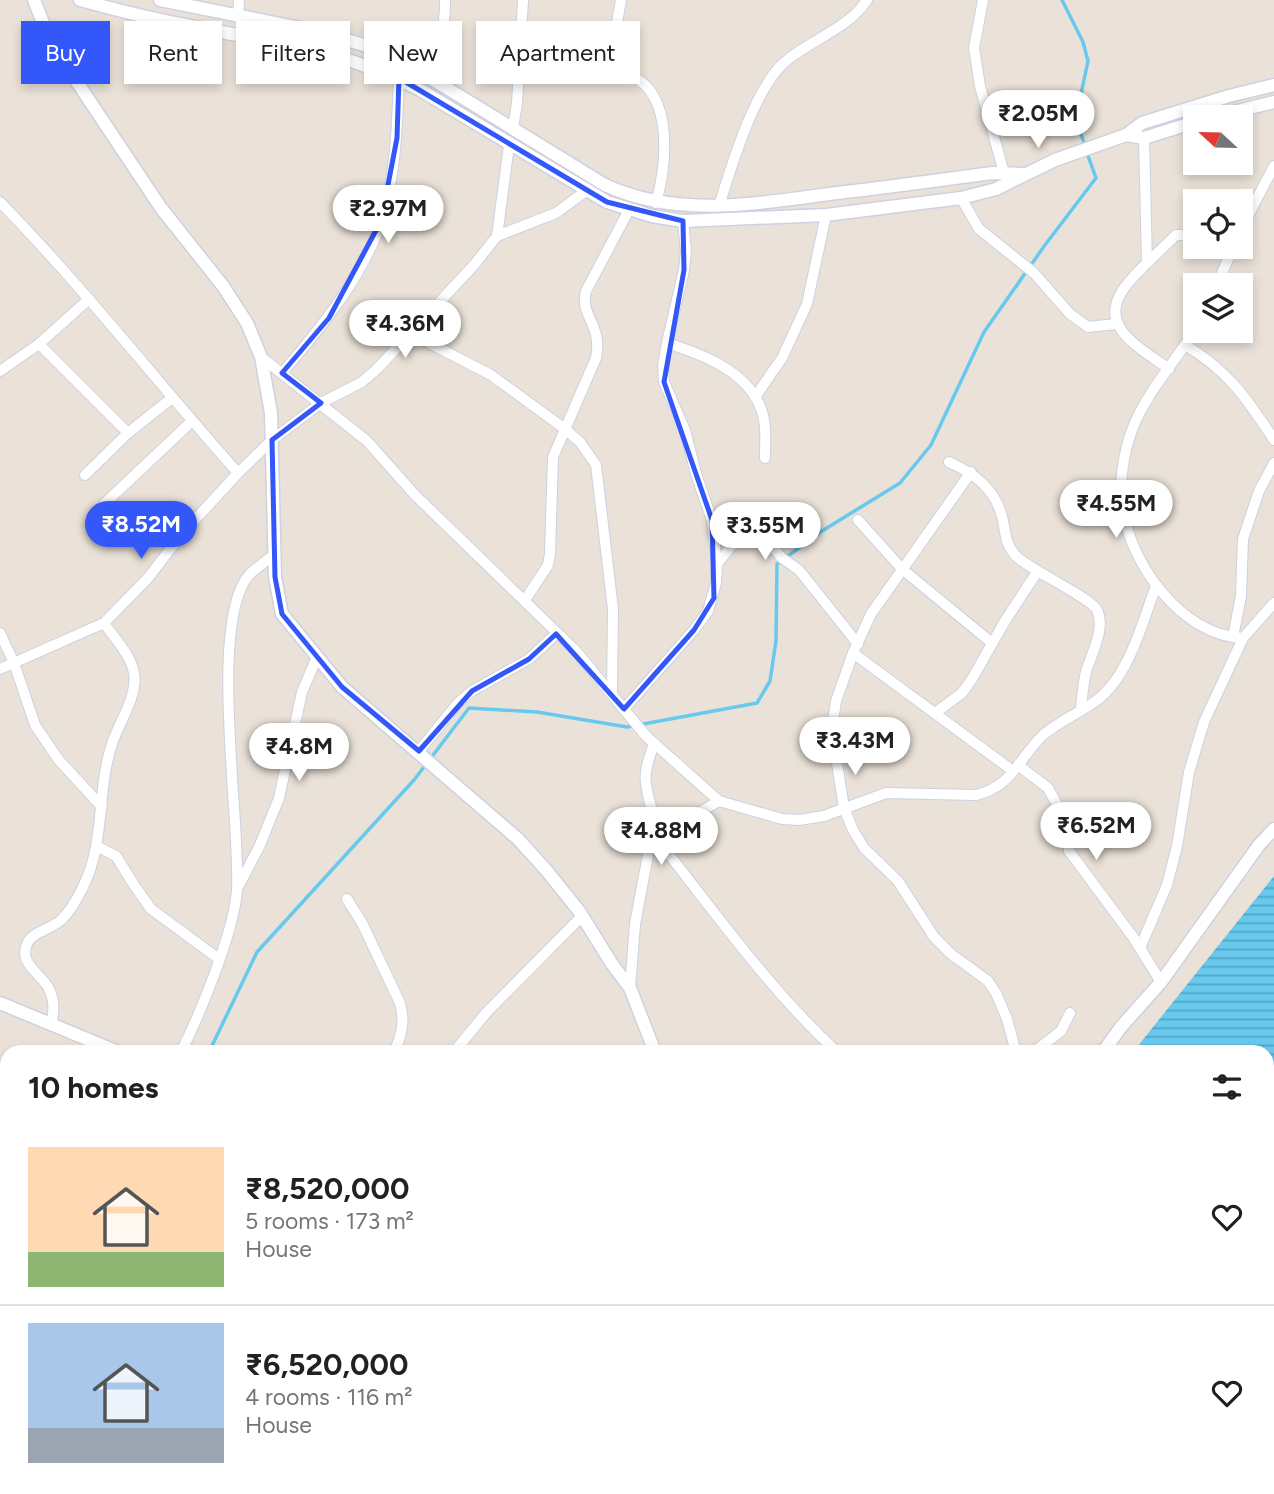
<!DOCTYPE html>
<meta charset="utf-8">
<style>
body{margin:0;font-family:Figtree,sans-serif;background:#f2f2f2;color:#202124;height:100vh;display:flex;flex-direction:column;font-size:26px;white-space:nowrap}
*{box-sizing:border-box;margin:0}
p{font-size:23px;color:#757577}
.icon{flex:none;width:38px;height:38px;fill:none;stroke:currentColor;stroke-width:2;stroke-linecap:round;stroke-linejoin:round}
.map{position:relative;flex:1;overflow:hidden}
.sheet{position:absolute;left:0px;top:1045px;width:1274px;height:450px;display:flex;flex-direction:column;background:#fff;border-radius:21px 21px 0 0;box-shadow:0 4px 10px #0003}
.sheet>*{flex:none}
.guide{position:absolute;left:21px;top:21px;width:700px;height:63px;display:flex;gap:14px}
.needle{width:46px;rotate:292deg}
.fabs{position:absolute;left:1183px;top:105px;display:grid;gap:14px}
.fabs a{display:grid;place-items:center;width:70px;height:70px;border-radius:0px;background:#fff;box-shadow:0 4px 10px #0003;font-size:35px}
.price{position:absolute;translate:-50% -60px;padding:0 16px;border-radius:24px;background:#fff;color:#222;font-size:23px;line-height:46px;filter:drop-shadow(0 2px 4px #0008)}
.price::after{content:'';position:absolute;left:50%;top:42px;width:21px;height:16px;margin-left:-10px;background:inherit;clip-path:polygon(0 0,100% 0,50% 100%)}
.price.active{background:#3457fa;color:#fff}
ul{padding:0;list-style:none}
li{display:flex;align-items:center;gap:21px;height:175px;padding:0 28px}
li+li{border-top:2px solid #e0e0e0}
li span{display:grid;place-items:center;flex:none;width:196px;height:140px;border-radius:0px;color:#555}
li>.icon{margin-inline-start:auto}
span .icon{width:84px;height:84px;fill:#fffc;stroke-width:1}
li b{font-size:30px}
h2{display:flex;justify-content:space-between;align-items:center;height:84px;padding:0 28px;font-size:30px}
.pill{padding:0 24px;border-radius:0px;background:#fff;box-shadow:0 4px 10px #0003;font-size:24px;line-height:63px}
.pill.active{background:#3457fa;color:#fff}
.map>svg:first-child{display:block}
.water{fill:url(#water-rules)}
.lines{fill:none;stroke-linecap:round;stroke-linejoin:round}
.stream{stroke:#68c9ee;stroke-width:3.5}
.minor-casing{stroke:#cdd1e0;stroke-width:12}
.tertiary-casing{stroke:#cdd1e0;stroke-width:15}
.secondary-casing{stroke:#cdd1e0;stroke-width:15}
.primary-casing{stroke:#c3c3c3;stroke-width:17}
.minor{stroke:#fff;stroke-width:10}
.tertiary{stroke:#fff;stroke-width:12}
.secondary{stroke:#fff;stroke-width:12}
.primary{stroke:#f1ce56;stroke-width:14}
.marked{fill:none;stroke:#3457fa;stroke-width:5;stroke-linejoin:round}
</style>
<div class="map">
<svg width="1274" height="1494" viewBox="0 0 1274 1494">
<defs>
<pattern id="water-rules" width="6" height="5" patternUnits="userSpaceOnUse" patternTransform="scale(1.75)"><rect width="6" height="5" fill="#68c9ee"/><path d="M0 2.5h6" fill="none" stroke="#56a3c1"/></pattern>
</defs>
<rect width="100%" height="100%" fill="#eae2d8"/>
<path class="water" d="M1274 876V1404L1267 1401V1052H1133Z"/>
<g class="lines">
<g class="stream">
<path d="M1062 0 1083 42 1088 61 1081 94 1077 124 1085 145"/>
<path d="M209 1052 257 952 414 780 469 708 537 712 627 727 757 703 770 681 776 641 777 564 822 531 900 483 931 445 984 332 1045 245 1096 178 1087 153"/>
</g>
<defs>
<g id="minor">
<path d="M621 0 611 56C621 74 635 74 647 87 672 115 665 171 656 203"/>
<path d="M983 0 974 48 980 86 1004 173"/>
<path d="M238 17 239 0"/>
<path d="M427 76C437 51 446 28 445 0"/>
<path d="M513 128 517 103 523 0"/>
<path d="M1144 138 1147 263C1138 272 1127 282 1121 293 1099 329 1145 351 1169 369"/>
<path d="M961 198 979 229 1034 273 1070 314 1088 327 1116 324"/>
<path d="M0 202C84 288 158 383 238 473"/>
<path d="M719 206C731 167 755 86 786 61 812 39 848 29 867 0"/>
<path d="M1241 229 1274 166"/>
<path d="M497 236 556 213 586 191"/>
<path d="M1147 263 1176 235H1195"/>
<path d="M1217 285 1233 247"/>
<path d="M1195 330C1174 363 1146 393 1132 430 1124 451 1119 481 1122 504 1128 561 1181 636 1243 638L1274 603"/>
<path d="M410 333 491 375 565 429 580 442 596 465 613 609 612 694"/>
<path d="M667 343C701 354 748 371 761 409 767 424 765 442 765 458"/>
<path d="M39 344 128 433"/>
<path d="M1185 345C1228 370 1248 400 1274 440"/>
<path d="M261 357 367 441 415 495 576 651 646 736 719 801"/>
<path d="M0 371 39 344 89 299"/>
<path d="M282 373C319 330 363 277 381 222 396 176 397 126 399 78"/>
<path d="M755 397 782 358 807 304 826 215"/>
<path d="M949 462C973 473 993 487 1001 513 1007 531 1002 541 1017 557 1034 572 1091 598 1097 610 1106 629 1091 654 1086 672 1083 684 1082 697 1081 709"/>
<path d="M971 472 871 614 853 653 836 701 833 722 834 744 844 808 853 830 864 848 898 881 934 937 951 954 988 981 996 993 1007 1019 1016 1052"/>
<path d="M85 475 128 433 172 398"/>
<path d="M102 506 192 421"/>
<path d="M712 520 772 546 782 558 799 570 858 644"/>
<path d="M858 520 902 569 992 643"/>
<path d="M717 564 741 534"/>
<path d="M525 600 548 565 550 554 553 457 596 358C603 324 579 316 586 291L629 210"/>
<path d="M0 633 14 663 35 725 58 759 102 807"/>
<path d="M1233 637 1241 596 1243 539 1259 491 1274 463"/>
<path d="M853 653 1013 771"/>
<path d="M0 669 104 623 148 578 181 535 238 473 272 440 321 403 362 382 378 368 474 265 497 236 509 145"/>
<path d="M624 709 694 630 708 611 716 583 717 564 712 520 696 474 685 430 664 382 663 365 667 343 684 270 686 251 683 221"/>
<path d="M935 713 962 693 972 679 1005 621 1037 572"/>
<path d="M419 751 458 703 472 691 529 659 556 634"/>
<path d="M1018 765 1048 788 1068 824 1069 851 1133 937 1161 982"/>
<path d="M660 843C717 915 770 990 837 1052"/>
<path d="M98 847 116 856 134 885 151 909 219 959"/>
<path d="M649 851 678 825 719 801 782 819 799 820 824 816 886 793 976 795C1012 787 1019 758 1043 735 1059 721 1080 713 1097 700 1130 675 1142 622 1156 586"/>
<path d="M238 887 260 845 279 798 302 692 317 657"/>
<path d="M347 899 362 923 400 1003C405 1021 402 1035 394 1052"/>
<path d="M1140 948 1167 885 1177 846 1189 772 1204 722 1243 638"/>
<path d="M630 988 635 924 654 823C653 809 647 797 646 783 644 770 650 756 654 743"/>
<path d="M51 1025C54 1012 55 1001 49 989 42 974 18 964 27 944 31 932 52 929 61 920 69 913 77 899 82 889 106 843 96 792 112 744 119 722 138 696 134 673 131 655 114 638 104 623"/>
<path d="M181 1052C201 1012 233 934 237 891 241 822 208 622 249 575 256 568 266 561 274 555"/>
<path d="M454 1052 486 1013 582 916"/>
<path d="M1034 1052 1061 1031 1070 1013"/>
<path d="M0 1275 7 1284"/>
<path d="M0 1329 7 1320"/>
<path d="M1267 1437 1274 1428"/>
<path d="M0 1441 7 1462"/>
<path d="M0 1481 7 1476"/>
<path d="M83 1488 95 1494"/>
<path d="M326 1488 338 1494"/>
<path d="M154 1494 158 1488"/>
<path d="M306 1494 311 1488"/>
<path d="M532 1494 535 1488"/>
<path d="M699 1494 702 1488"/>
<path d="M1238 1494 1239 1488"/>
</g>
<g id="tertiary">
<path d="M34 0 47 33 65 64 161 208 223 286 247 323 261 357 271 413 275 577 282 614 342 687 518 839 547 871 579 911 612 964 630 988 655 1052"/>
<path d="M80 0C116 10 153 19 190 26 274 43 344 49 422 91L607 202 652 216 683 221 826 215 961 198 996 189 1055 160 1126 135 1142 123 1229 96 1274 85"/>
<path d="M160 0 320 32 367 46 427 76 605 185C678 219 760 203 837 193 889 187 940 180 992 173L1024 174"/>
<path d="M1213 117 1274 102"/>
<path d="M1126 135 1144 138 1195 122"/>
<path d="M1103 1052 1121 1027 1161 982 1259 845 1274 829"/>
</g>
<path id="secondary" d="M0 1003 118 1052"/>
<g id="primary">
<path d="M951 1488 961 1494"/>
<path d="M837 1494 840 1488"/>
</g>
</defs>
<use href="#minor" class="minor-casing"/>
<use href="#tertiary" class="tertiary-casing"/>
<use href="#secondary" class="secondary-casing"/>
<use href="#primary" class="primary-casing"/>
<use href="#minor" class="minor"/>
<use href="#tertiary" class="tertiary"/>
<use href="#secondary" class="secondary"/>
<use href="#primary" class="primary"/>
</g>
<path class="marked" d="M399 78 607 202 683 221 684 270 664 382 712 520 714 598 694 630 624 709 556 634 529 659 472 691 419 751 342 687 282 614 275 577 272 440 321 403 282 373 329 318 381 221 397 138Z"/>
</svg>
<div class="fabs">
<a><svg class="needle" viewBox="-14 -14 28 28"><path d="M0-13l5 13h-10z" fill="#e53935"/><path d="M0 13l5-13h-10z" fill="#757577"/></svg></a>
<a><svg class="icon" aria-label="locate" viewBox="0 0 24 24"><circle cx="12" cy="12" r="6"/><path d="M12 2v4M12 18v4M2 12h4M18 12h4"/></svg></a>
<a><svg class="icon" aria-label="layers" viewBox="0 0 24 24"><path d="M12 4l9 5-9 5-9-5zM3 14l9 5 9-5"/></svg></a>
</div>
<b class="price" style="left:1038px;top:150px">₹2.05M</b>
<b class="price" style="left:388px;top:245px">₹2.97M</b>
<b class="price" style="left:405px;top:360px">₹4.36M</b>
<b class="price" style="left:1116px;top:540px">₹4.55M</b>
<b class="price active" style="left:141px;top:561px">₹8.52M</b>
<b class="price" style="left:765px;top:562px">₹3.55M</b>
<b class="price" style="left:855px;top:777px">₹3.43M</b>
<b class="price" style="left:299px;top:783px">₹4.8M</b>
<b class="price" style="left:1096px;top:862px">₹6.52M</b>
<b class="price" style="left:661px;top:867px">₹4.88M</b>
<div class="guide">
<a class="pill active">Buy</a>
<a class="pill">Rent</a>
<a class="pill">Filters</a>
<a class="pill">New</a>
<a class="pill">Apartment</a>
</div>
<section class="sheet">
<h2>10 homes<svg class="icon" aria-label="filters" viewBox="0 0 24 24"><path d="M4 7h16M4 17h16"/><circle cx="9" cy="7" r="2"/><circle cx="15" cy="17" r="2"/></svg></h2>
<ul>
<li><span style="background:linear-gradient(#ffd9b3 75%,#8fb573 0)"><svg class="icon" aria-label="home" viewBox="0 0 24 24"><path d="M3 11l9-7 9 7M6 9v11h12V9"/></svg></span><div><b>₹8,520,000</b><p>5 rooms · 173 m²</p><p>House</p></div><svg class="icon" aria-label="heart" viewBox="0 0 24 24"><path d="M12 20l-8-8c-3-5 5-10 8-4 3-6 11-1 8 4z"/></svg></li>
<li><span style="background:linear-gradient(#a9c7e8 75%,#9aa5b1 0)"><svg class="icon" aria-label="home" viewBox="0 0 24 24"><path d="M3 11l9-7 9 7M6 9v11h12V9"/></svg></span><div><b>₹6,520,000</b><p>4 rooms · 116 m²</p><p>House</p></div><svg class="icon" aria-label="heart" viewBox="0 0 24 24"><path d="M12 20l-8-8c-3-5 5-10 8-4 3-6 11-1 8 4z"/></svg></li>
</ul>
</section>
</div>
